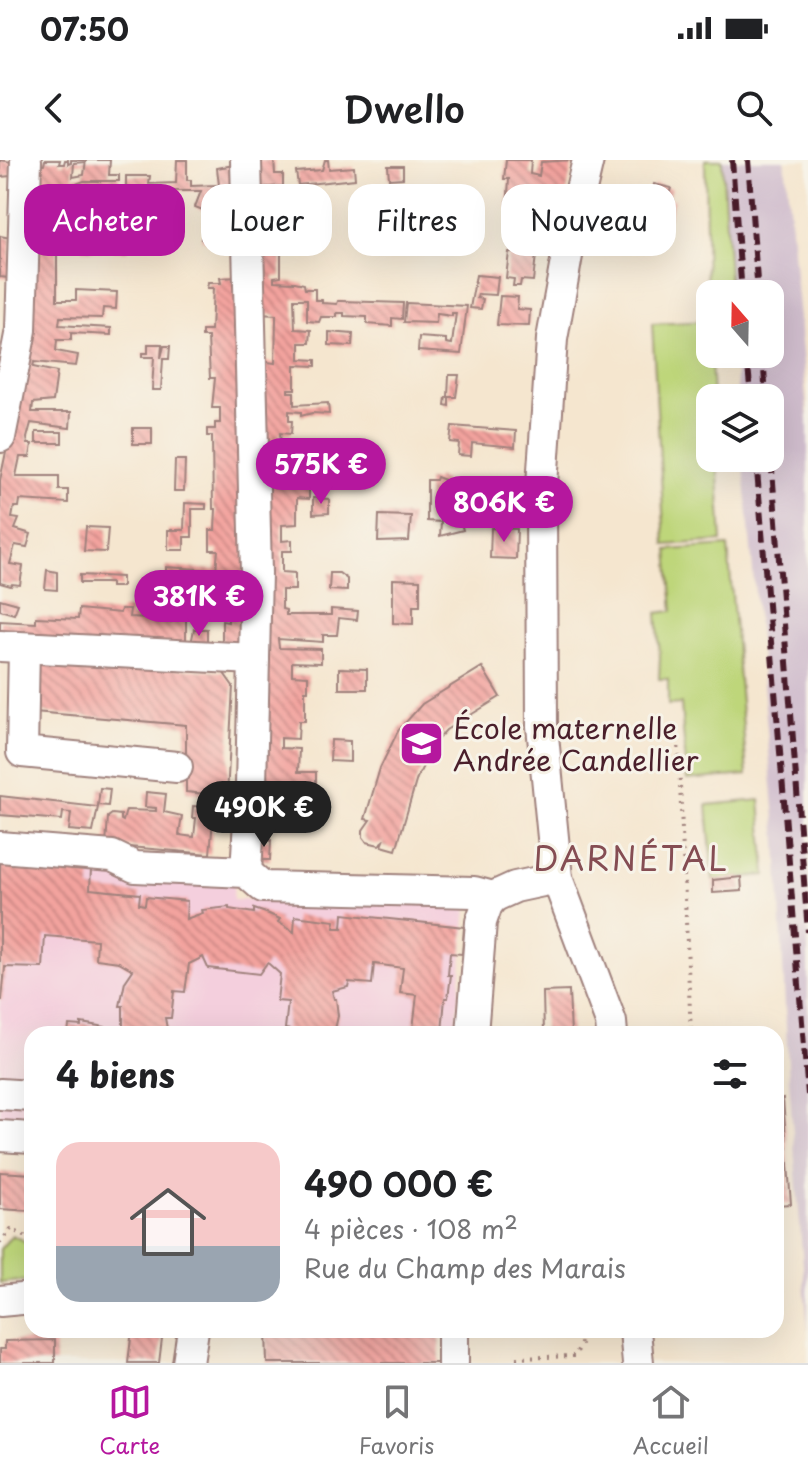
<!DOCTYPE html>
<html lang="fr">
<meta charset="utf-8">
<style>
body{margin:0;font-family:"Playpen Sans",sans-serif;background:#f2f2f2;color:#202124;height:100vh;display:flex;flex-direction:column;font-size:30px;white-space:nowrap}
*{box-sizing:border-box;margin:0}
p{font-size:26px;color:#757577}
.icon{flex:none;width:44px;height:44px;fill:none;stroke:currentColor;stroke-width:2;stroke-linecap:round;stroke-linejoin:round}
.map{position:relative;flex:1;overflow:hidden}
.drawer{position:absolute;left:24px;top:866px;width:760px;height:312px;display:flex;flex-direction:column;background:#fff;border-radius:24px;box-shadow:0 8px 32px #0002}
.drawer>*{flex:none}
.top-card{position:absolute;left:24px;top:24px;width:760px;height:72px;display:flex;gap:16px}
.needle{width:52px;rotate:340deg}
.buttons{position:absolute;left:696px;top:120px;display:grid;gap:16px}
.buttons a{display:grid;place-items:center;width:88px;height:88px;border-radius:16px;background:#fff;box-shadow:0 8px 32px #0002;font-size:40px}
.price{position:absolute;translate:-50% -68px;padding:0 18px;border-radius:28px;background:#b5179e;color:#fff;font-size:26px;line-height:52px;filter:drop-shadow(0 2px 4px #0008)}
.price::after{content:'';position:absolute;left:50%;top:48px;width:24px;height:18px;margin-left:-12px;background:inherit;clip-path:polygon(0 0,100% 0,50% 100%)}
.price.active{background:#222;color:#fff}
ul{padding:0;list-style:none}
li{display:flex;align-items:center;gap:24px;height:200px;padding:0 32px}
li+li{border-top:2px solid #e0e0e0}
li span{display:grid;place-items:center;flex:none;width:224px;height:160px;border-radius:24px;color:#555}
li>.icon{margin-inline-start:auto}
span .icon{width:96px;height:96px;fill:#fffc;stroke-width:1}
li b{font-size:34px}
h2{display:flex;justify-content:space-between;align-items:center;height:96px;padding:0 32px;font-size:34px}
.pill{padding:0 28px;border-radius:24px;background:#fff;box-shadow:0 8px 32px #0002;font-size:28px;line-height:72px}
.pill.active{background:#b5179e;color:#fff}
.status{display:flex;justify-content:space-between;align-items:center;height:56px;padding:0 40px;background:#fff;direction:ltr}
.status svg{height:22px;fill:currentColor}
header{display:flex;justify-content:space-between;align-items:center;height:104px;padding:0 32px;background:#fff;font-size:36px;font-weight:600}
.menu{display:flex;justify-content:space-around;align-items:center;height:112px;border-top:2px solid #e0e0e0;background:#fff;font-size:22px;color:#757577}
.menu a{display:grid;justify-items:center;gap:4px}
.menu .active{color:#b5179e}
.map>svg:first-child{display:block}
.built{fill:#f4cfdd}
.railway{fill:#d0bdcd}
.green{fill:#bed67a;stroke:#847a52;stroke-width:2}
.building{fill:url(#building-back-hatch)}
.lines{fill:none;stroke-linecap:round;stroke-linejoin:round}
.minor-casing{stroke:#a0827d;stroke-width:34}
.path{stroke:#a0827d;stroke-width:4;stroke-dasharray:2 6;stroke-linecap:butt}
.minor{stroke:#fff;stroke-width:30}
.rail{stroke:#4a1f2b;stroke-width:6;stroke-dasharray:12 6;stroke-linecap:butt}
.labels{text-anchor:middle;dominant-baseline:central;stroke-width:6;stroke-linejoin:round;paint-order:stroke}
.poi-label{font-size:28px;fill:#4a1f2b;stroke:#f7f3e8;text-anchor:start}
.quarter-label{font-size:32px;letter-spacing:2px;fill:#854d53;stroke:#f7f3e8}
</style>
<div class="status"><b>07:50</b><svg viewBox="0 0 49 12"><path d="M0 12V9h3v3zM5 12V6h3v6zM10 12V3h3v9zM15 12V0h3v12zM26 1h20v11H26zM47 4h2v5h-2z"/></svg></div>
<header><svg class="icon" aria-label="back" viewBox="0 0 24 24"><path d="M15 5l-7 7 7 7"/></svg>Dwello<svg class="icon" aria-label="search" viewBox="0 0 24 24"><circle cx="10" cy="10" r="6"/><path d="M15 15l6 6"/></svg></header>
<div class="map">
<svg width="808" height="1203" viewBox="0 0 808 1203">
<defs>
<pattern id="building-back-hatch" width="6" height="6" patternUnits="userSpaceOnUse" patternTransform="scale(2)"><rect width="6" height="6" fill="#f3a39e"/><path d="M-1 5l2 2M0 0l6 6M5-1l2 2" fill="none" stroke="#c78481"/></pattern>
</defs>
<rect width="100%" height="100%" fill="#f7f3e8"/>
<filter id="ink" filterUnits="userSpaceOnUse"><feTurbulence type="fractalNoise" baseFrequency=".0125" numOctaves="2"/><feDisplacementMap in="SourceGraphic" scale="16" xChannelSelector="R" yChannelSelector="G"/><feConvolveMatrix kernelMatrix="1 2 1 2 8 2 1 2 1" color-interpolation-filters="sRGB"/></filter>
<filter id="wash" filterUnits="userSpaceOnUse"><feTurbulence type="fractalNoise" baseFrequency=".006" numOctaves="4" result="noise"/><feDisplacementMap in="SourceGraphic" scale="32" xChannelSelector="R" yChannelSelector="G"/><feGaussianBlur stdDeviation="1.8" result="paint"/><feColorMatrix in="noise" values="0 0 0 0 0 0 0 0 0 0 0 0 0 0 0 0 0 1.4 0 .05"/><feComposite in="paint" operator="in"/></filter>
<g filter="url(#wash)">
<rect width="100%" height="100%" fill="#f5e6cf"/>
<path class="built" d="M0 700 234 721 233 740 458 737 467 748 455 874H32V962L0 959Z"/>
<path class="railway" d="M722 0H785L808 261V1172L788 907 777 682 743 298H770V238H738L734 194H770V134H730Z"/>
<g class="green">
<path d="M705 0H722L730 134H710V148H707Z"/>
<path d="M709 161 713 238H710V298H717L722 381 665 385 652 164Z"/>
<path d="M728 386 747 615 687 620 681 544 668 545V519H659L660 497 657 453 673 451 668 390Z"/>
<path d="M760 640 766 715 713 720 707 645Z"/>
<path d="M12 1075 32 1085V1120L0 1123V1089Z"/>
</g>
<g id="blocks">
<g class="building">
<path d="M0 0 12 2 11 16 0 17Z"/>
<path d="M45 0H60L59 4H64L65 0H68V4L71 3V0H86V2L74 3 73 17 84 15 86 0H110L109 15H119V21H84L73 25V36L101 34 100 62H84L85 46 58 48 57 90V140H76V130L117 132 116 149 103 148 102 158 60 157 59 165 111 168V175L71 173V180H57L56 191 78 195 76 206 34 202 33 207 57 212 53 241 33 243 32 252H71L70 268 31 263 27 278 28 284H32L30 297H20L16 316H59V330H68V343L20 340 19 347H14L12 358 19 359 15 369 31 374 27 387 15 385 10 404 23 406 20 425 12 424 11 426 0 423V320L21 222 38 6 44 5Z"/>
<path d="M177 0H187V20H191V26L219 25 217 8 234 5 241 91 224 92 223 81 209 82 201 79 207 66 222 65 221 57 195 47 201 31H126V16H150L149 24 176 23Z"/>
<path d="M256 0H274L275 14H283V26L257 28Z"/>
<path d="M325 0H328L329 9 354 7 355 19 298 25 296 12 322 10Z"/>
<path d="M506 0H531L530 14 539 16 541 2 573 0 563 53 552 56 548 55V52L535 51V54H531V51L520 50V53H514V49H507L509 19H504Z"/>
<path d="M388 6H403V18L389 19Z"/>
<path d="M654 24 671 28 668 38 674 40 669 58 655 54 654 59 647 57Z"/>
<path d="M306 45 307 58 281 60V116L274 117V121L295 122 304 124 305 129H315V140H322V143L337 144 338 141H341L403 143 402 159 392 158V166L367 164V157L344 156V153H337V157H321L319 162 307 161V139H294L295 169 311 170 310 183H300V199L316 200V206L295 205V229H288V232H294V245L328 243 329 254 312 253 301 256V252L289 251V261H292L291 274 280 273 281 286H318V293H305V328H309V339L297 338V364L282 365V381L292 380V391H282V412L295 413V430H282V449L286 450V455H331V449L358 451 357 460 339 458 337 475H323V482L278 479 279 488 321 489V503L292 502V515L308 516V531H305V561H299L298 579 281 578V588L299 589 298 612H316V628L279 626 278 641 313 642 312 657 260 656V201L275 203 276 159V155L259 154 258 49Z"/>
<path d="M84 67 111 68 110 91 83 90Z"/>
<path d="M115 68H127V91H114Z"/>
<path d="M0 76 11 78 9 118 0 117Z"/>
<path d="M509 92 536 95 533 121 521 120 520 126H513L514 119 506 118Z"/>
<path d="M476 115 498 117 496 135 478 134 477 138 483 139 481 149 470 148Z"/>
<path d="M239 117 248 486 222 491V461L228 462V449H215L216 434H221L220 430 205 429V421L166 418V407L216 410 218 390H210V370H215L216 349H213L212 276H207V269H215V263H220V248H212L215 218H210L208 177H202V171H211L213 128H207L208 123H221L220 118Z"/>
<path d="M500 136 518 137 517 149 530 150 529 166 497 165Z"/>
<path d="M406 143 467 146 461 194 418 191 419 177 446 179V183L452 184 456 153H452V156L437 154 436 163 404 162Z"/>
<path d="M329 172 353 174 352 186 329 185Z"/>
<path d="M148 184H162L161 198 164 186H170L169 199H163L161 230H152L154 197H142V193H148Z"/>
<path d="M449 215H459L456 237H449V246L445 245 446 237H448Z"/>
<path d="M452 266 516 271 515 287 472 283 471 296 458 295 459 283 450 282Z"/>
<rect x="133" y="268" width="19" height="16"/>
<rect x="36" y="272" width="26" height="11"/>
<path d="M175 300H185L184 331H174Z"/>
<path d="M437 317 445 320 441 360 459 356 463 370 440 376 441 362 427 361V320H436Z"/>
<path d="M313 338 329 339V353L313 354Z"/>
<path d="M185 343 206 344V349H192V377H184V390H168V370H184Z"/>
<path d="M379 355 411 356 409 381 378 382Z"/>
<path d="M86 367 108 368 106 392 84 391Z"/>
<path d="M491 368 517 369 516 399 490 398Z"/>
<path d="M47 410 57 412V430L45 429Z"/>
<path d="M330 413H339L347 419V431L329 430Z"/>
<path d="M80 415 122 417V427H111V423H80Z"/>
<path d="M393 419 420 420V446H413V464L393 463Z"/>
<path d="M0 439 18 444 14 454 0 450Z"/>
<path d="M150 447H156V454H168V462H171V456L178 457V447L186 448V488L0 486V461L36 463V457L78 459 79 449 120 453 121 449H130L129 457 150 458Z"/>
<path d="M194 469H207V485L190 489Z"/>
<path d="M26 497 223 512 233 526 227 636 186 632V565L23 551Z"/>
<path d="M482 507 500 537 446 570 435 582 417 618 396 690 382 686 384 681 379 685 367 682 363 677V670L370 660 365 659 380 608 398 571 422 544Z"/>
<path d="M339 508 367 509V529H339Z"/>
<path d="M331 580 350 581V602L330 601Z"/>
<path d="M100 628 110 629 108 646 98 645Z"/>
<path d="M146 632 166 634 164 652 182 656 179 675 194 677 196 658H192L193 646 222 648 223 640 240 642 239 651 222 648 220 660 213 659 210 694 106 685 108 657 112 654 121 655V660L123 661 126 650 156 651V648L145 647Z"/>
<path d="M0 636 98 647 93 672 69 670 71 653 63 652 62 660 0 655Z"/>
<path d="M258 679 271 680 270 700H262L258 694Z"/>
<path d="M0 700 91 709 90 729 140 734 139 744 145 745 146 737 187 741 186 759 203 753 202 750 229 747V749L254 753V749L269 754 280 759 278 762 294 772 295 756 335 761 334 768H342L343 754 464 767 462 794 450 793 448 815H451L448 838H445L442 872 413 869 417 835 400 833 403 808 374 804 372 824 349 822 348 827 332 831 334 839H336L338 856 334 874H290L291 870 285 869 288 842 277 841 280 814 269 804 267 803 259 814 208 808 203 797 189 804 185 832 174 831 171 858H165L168 874H68L69 865 81 866V863L123 870V846H120L125 822 133 810 119 802 96 799 97 780 45 776 43 808 5 807 2 840H0Z"/>
<path d="M741 717 742 731 713 733V720Z"/>
<path d="M569 831 571 874H544L543 832Z"/>
<path d="M783 939 791 1044 776 1045V940Z"/>
<path d="M0 1012 32 1014V1051L0 1049Z"/>
<path d="M132 1170H163L159 1203H128Z"/>
<path d="M266 1170H439L440 1203H267Z"/>
<path d="M55 1180V1203H0V1189H5V1181Z"/>
</g>
</g>
</g>
<g filter="url(#ink)">
<use href="#blocks" fill-opacity="0" stroke="#a0827d" stroke-width="2"/>
<g class="lines">
<defs>
<g id="minor">
<path d="M588 0 572 68 552 179 541 339 542 566 557 718 611 862 612 874"/>
<path d="M0 277 21 170 26 0"/>
<path d="M0 486 254 499"/>
<path d="M24 488 22 592 177 607"/>
<path d="M0 687 112 696 135 707 246 712 263 727 474 732 493 737 515 727 557 718"/>
<path d="M246 712 251 625 256 413 246 0"/>
<path d="M472 874 481 762 487 745 493 737"/>
<path d="M0 934 32 936"/>
<path d="M0 976 32 978"/>
<path d="M0 1141 32 1138"/>
<path d="M453 1170V1203"/>
<path d="M635 1170 638 1203"/>
<path d="M188 1203 193 1170"/>
</g>
</defs>
<use href="#minor" class="minor-casing"/>
<g class="path">
<path d="M678 579 691 874"/>
<path d="M0 1083 11 1069 32 1080"/>
<path d="M516 1198 575 1196 585 1175 612 1172"/>
</g>
<use href="#minor" class="minor"/>
<g class="rail">
<path d="M732 0 742 134"/>
<path d="M748 0 758 134"/>
<path d="M747 194 751 238"/>
<path d="M763 194 766 238"/>
<path d="M770 284 808 772"/>
<path d="M756 298 808 935"/>
</g>
</g>
</g>
<defs>
<symbol id="school-square" viewBox="-11 -11 22 22"><rect x="-9" y="-9" width="18" height="18" rx="4" fill="#b5179e" stroke="#f7f3e8"/><path d="M0-5L7-2L0 1L-7-2ZM-4 1L0 2.5L4 1V4Q0 6-4 4Z" fill="#fff"/></symbol>
</defs>
<g fill-rule="evenodd">
<use href="#school-square" x="396" y="558" width="51" height="51"/>
</g>
<g class="labels">
<g class="poi-label">
<text x="453" y="567">École maternelle<tspan x="453" dy="32">Andrée Candellier</tspan></text>
</g>
<g class="quarter-label">
<text x="631" y="698">DARNÉTAL</text>
</g>
</g>
</svg>
<div class="buttons">
<a><svg class="needle" viewBox="-14 -14 28 28"><path d="M0-13l5 13h-10z" fill="#e53935"/><path d="M0 13l5-13h-10z" fill="#757577"/></svg></a>
<a><svg class="icon" aria-label="layers" viewBox="0 0 24 24"><path d="M12 4l9 5-9 5-9-5zM3 14l9 5 9-5"/></svg></a>
</div>
<b class="price" style="left:321px;top:346px">575K €</b>
<b class="price" style="left:504px;top:384px">806K €</b>
<b class="price" style="left:199px;top:478px">381K €</b>
<b class="price active" style="left:264px;top:689px">490K €</b>
<div class="top-card">
<a class="pill active">Acheter</a>
<a class="pill">Louer</a>
<a class="pill">Filtres</a>
<a class="pill">Nouveau</a>
</div>
<section class="drawer">
<h2>4 biens<svg class="icon" aria-label="filters" viewBox="0 0 24 24"><path d="M4 7h16M4 17h16"/><circle cx="9" cy="7" r="2"/><circle cx="15" cy="17" r="2"/></svg></h2>
<ul>
<li><span style="background:linear-gradient(#f6c9c9 65%,#9aa5b1 0)"><svg class="icon" aria-label="home" viewBox="0 0 24 24"><path d="M3 11l9-7 9 7M6 9v11h12V9"/></svg></span><div><b>490 000 €</b><p>4 pièces · 108 m²</p><p>Rue du Champ des Marais</p></div></li>
</ul>
</section>
</div>
<nav class="menu">
<a class="active"><svg class="icon" aria-label="map" viewBox="0 0 24 24"><path d="M3 6l6-2 6 2 6-2v14l-6 2-6-2-6 2zM9 4v14M15 6v14"/></svg>Carte</a>
<a><svg class="icon" aria-label="saved" viewBox="0 0 24 24"><path d="M7 4h10v16l-5-4-5 4z"/></svg>Favoris</a>
<a><svg class="icon" aria-label="home" viewBox="0 0 24 24"><path d="M3 11l9-7 9 7M6 9v11h12V9"/></svg>Accueil</a>
</nav>
